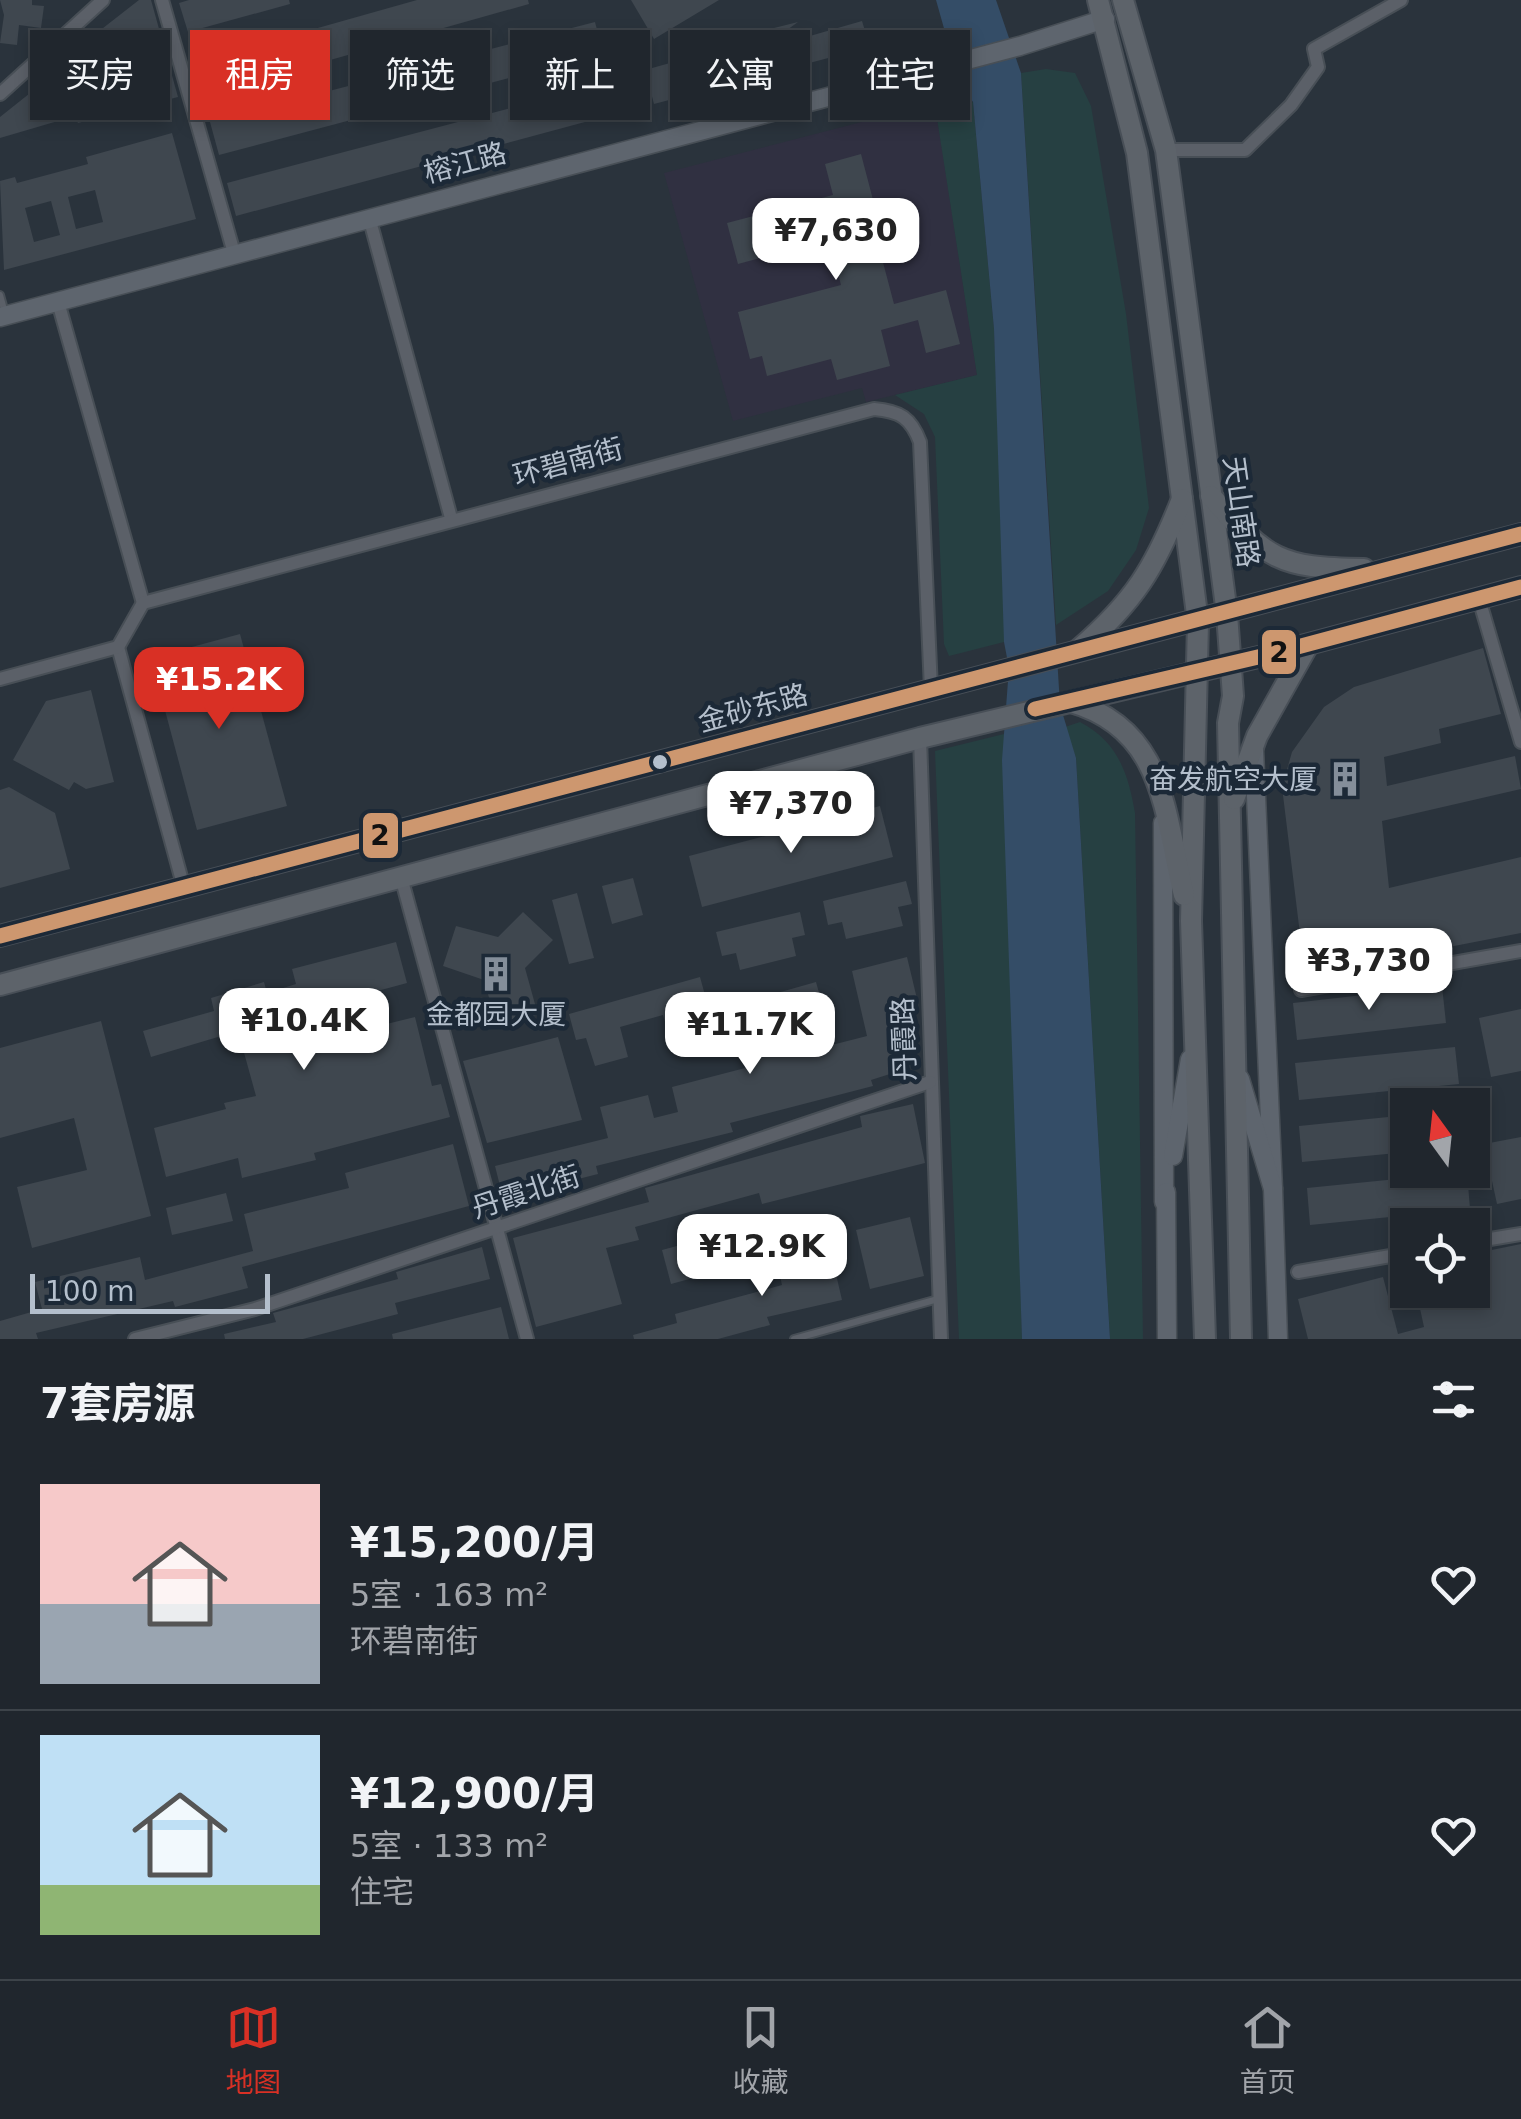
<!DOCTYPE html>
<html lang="zh">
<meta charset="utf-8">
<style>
body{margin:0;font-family:"DejaVu Sans","Noto Sans SC",sans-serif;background:#282e35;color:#f1f3f6;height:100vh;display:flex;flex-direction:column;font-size:38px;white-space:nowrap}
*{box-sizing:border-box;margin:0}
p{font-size:32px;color:#a2a5aa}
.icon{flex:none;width:55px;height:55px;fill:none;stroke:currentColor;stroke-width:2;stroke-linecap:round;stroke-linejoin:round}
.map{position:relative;height:1339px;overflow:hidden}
.sheet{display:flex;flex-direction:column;background:#20262d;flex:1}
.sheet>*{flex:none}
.hud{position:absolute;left:30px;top:30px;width:1000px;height:90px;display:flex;gap:20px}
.needle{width:65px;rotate:345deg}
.tools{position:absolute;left:1390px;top:1088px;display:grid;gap:20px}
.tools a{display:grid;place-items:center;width:100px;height:100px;border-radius:0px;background:#20262d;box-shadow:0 5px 15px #0003,0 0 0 2px #3d4349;font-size:50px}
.scale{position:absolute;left:30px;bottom:25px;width:240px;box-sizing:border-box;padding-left:10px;border:5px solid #b4bfcc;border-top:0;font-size:28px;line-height:35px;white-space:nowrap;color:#b4bfcc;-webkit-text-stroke:8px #1c2937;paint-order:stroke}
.price{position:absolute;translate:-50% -85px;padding:0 22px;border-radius:20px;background:#fff;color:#222;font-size:32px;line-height:65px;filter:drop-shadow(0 2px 5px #0008)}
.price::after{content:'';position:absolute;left:50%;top:60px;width:30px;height:22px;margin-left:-15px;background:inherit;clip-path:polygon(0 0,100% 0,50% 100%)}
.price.active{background:#d93025;color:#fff}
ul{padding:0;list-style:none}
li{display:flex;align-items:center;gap:30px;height:250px;padding:0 40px}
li+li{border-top:2px solid #3d4349}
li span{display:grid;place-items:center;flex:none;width:280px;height:200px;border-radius:0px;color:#555}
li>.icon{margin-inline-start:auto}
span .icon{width:120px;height:120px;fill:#fffc;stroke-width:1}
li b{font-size:42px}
h2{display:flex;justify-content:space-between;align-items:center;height:120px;padding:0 40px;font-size:42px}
.chip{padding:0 35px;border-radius:0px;background:#20262d;box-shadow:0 5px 15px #0003,0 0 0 2px #3d4349;font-size:35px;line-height:90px}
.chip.active{background:#d93025;color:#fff}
.tab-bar{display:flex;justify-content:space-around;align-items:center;height:140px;border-top:2px solid #3d4349;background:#20262d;font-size:28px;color:#a2a5aa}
.tab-bar a{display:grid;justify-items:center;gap:5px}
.tab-bar .active{color:#d93025}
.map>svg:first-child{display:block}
.medical{fill:#303041}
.green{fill:#264042}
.water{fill:#344d67}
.building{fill:#3f474f;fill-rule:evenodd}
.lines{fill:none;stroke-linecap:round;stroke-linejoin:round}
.lane-casing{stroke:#484f56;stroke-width:10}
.street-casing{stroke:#484f56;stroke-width:16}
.secondary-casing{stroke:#484f56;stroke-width:21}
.primary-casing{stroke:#484f57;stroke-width:24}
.lane{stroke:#5b6068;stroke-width:6}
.street{stroke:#5b6068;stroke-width:12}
.secondary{stroke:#5e656e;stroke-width:18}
.primary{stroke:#5d636a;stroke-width:20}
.bus-1-casing{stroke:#1c2937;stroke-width:22}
.bus-1{stroke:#cd976f;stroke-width:15}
.bus-dot{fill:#b4bfcc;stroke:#1c2937;stroke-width:4}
.labels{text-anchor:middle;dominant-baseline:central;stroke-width:9;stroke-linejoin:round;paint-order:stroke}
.street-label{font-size:28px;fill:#b4bfcc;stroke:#1c2937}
.poi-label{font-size:28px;fill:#b4bfcc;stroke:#1c2937;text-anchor:end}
.line-badge{stroke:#1c2937;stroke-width:4}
.pale-badge-label{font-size:28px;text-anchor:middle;font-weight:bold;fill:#111}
</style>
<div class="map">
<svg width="1521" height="1339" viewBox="0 0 1521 1339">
<rect width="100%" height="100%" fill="#2a333c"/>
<path class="medical" d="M935 103 977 375 866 402 862 388 733 421 664 173Z"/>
<g class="green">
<path d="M1046 69 1075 73 1091 106 1126 314 1149 508 1136 550 1108 591 1056 625 1021 73Z"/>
<path d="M973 102 994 329 1006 629 1004 642 949 656 944 644 935 437 924 414 895 395 977 375 936 112Z"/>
<path d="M1080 722C1118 742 1128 773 1135 813L1143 1339H1110L1076 758 1065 727Z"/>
<path d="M1004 734 1022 1339H959L935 751Z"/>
</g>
<path class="water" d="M936 0H996L1021 73 1060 705 1076 758 1110 1339H1022L1002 760 1009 668 1004 642 994 329 973 102 960 85Z"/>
<g class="building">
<path d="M0 0H32V5L44 6 41 28 19 25 17 45 0 43 4 15Z"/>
<path d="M139 0H151L178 97 78 123 75 116 0 138V117L49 78V83L97 70 89 39Z"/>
<path d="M189 0H289L290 4 188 32 179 3Z"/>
<path d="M417 0H528L529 4 203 96 194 63Z"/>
<path d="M631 0H719L654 39Z"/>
<path d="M862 21 870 47 654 104 645 70 727 47 725 40 798 22 758 51Z"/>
<path d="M595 22 603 53 219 155 210 122Z"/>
<path d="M613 81 622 112 236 216 227 183Z"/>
<path d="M172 133 196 219 4 270 0 181 15 177 17 183 88 164 86 157ZM95 190 103 222 76 229 68 197ZM51 201 60 235 34 242 25 208Z"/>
<path d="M861 154 877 215 900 209 909 243 880 251 894 304 946 290 960 344 926 353 918 320 881 330 890 366 837 380 831 359 767 376 762 356 750 359 738 312 841 285 836 265 849 261 842 236 738 264 727 223 833 195 825 164Z"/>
<path d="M240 634 287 806 197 830 151 658Z"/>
<path d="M1483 648 1501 714 1439 729 1441 743 1384 757 1387 786 1515 756 1521 789 1382 821 1389 888 1521 857V933L1305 975 1282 787 1292 752 1324 707 1354 687Z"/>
<path d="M91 690 114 782 86 789 74 782 69 790 13 760 46 701Z"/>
<path d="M9 787 55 813 70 869 0 888V790Z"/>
<path d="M880 806 893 857 702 907 689 856Z"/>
<path d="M633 878 643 915 612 924 602 886Z"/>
<path d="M906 881 912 904 898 907 903 926 846 939 842 922 828 925 823 901Z"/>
<path d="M577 893 594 958 569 964 552 900Z"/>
<path d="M523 912 553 940 525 968 538 1015 497 1026 484 980 443 966 456 926 498 937Z"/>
<path d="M800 912 805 935 792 938 796 956 740 970 736 953 722 956 716 932Z"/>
<path d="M396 942 407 983 285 1016 277 1021 285 1049 415 1017 432 1086 441 1084 450 1117 314 1153 316 1160 242 1178 238 1158 166 1177 154 1128 226 1109 224 1103 256 1096 238 1031 151 1057 143 1031 214 1011 211 998 264 982 267 993 296 984 292 969Z"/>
<path d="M907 957 918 1003 910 1005 912 1067 871 1080 873 1086 730 1123 733 1132 596 1166 598 1174 503 1198 495 1166 608 1138 600 1107 648 1095 654 1118 678 1112 672 1087 749 1067 739 1032 731 1034 724 1008 816 982 823 1007 810 1010 820 1048 867 1036 852 971Z"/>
<path d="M700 977 708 1006 698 1009 705 1036 672 1045 663 1015 620 1027 628 1057 595 1066 586 1038 576 1040 569 1014Z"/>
<path d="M1442 986 1446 1023 1297 1040 1293 1003Z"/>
<path d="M1521 1009V1071L1491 1077 1479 1018Z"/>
<path d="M101 1021 151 1216 32 1248 17 1187 87 1170 74 1118 0 1138V1048Z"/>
<path d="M558 1037 582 1120 487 1143 463 1061Z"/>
<path d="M1455 1047 1459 1084 1299 1100 1295 1063Z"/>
<path d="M913 1104 925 1163 762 1204 759 1193 635 1227 639 1240 606 1248 622 1304 536 1327 513 1238 649 1202 645 1188 862 1127 860 1116Z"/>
<path d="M1408 1115V1152L1302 1162 1299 1126Z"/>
<path d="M1521 1137V1199L1497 1204 1484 1144Z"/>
<path d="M453 1144 469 1206 242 1267 248 1288 175 1307 173 1301 36 1333 38 1339H0V1321L42 1309 35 1282 140 1257 145 1280 253 1251 244 1214 349 1188 345 1173Z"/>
<path d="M1467 1172 1470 1209 1310 1225 1307 1188Z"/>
<path d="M226 1193 233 1221 172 1235 166 1208Z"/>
<path d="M910 1217 924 1276 870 1289 856 1230Z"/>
<path d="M747 1227 756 1261 671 1284 662 1250Z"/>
<path d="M828 1240 842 1300 767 1317 770 1325 718 1339H634L633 1335 677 1323 675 1314 782 1285 775 1253Z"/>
<path d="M1521 1244V1339H1308L1298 1299 1383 1277 1398 1334 1424 1327 1416 1290H1472V1254Z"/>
<path d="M482 1247 490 1279 395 1303 398 1314 303 1339H225L224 1334 276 1322 273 1313 398 1279 396 1272Z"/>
<path d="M501 1307 509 1339H393L392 1334Z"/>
</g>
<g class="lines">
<defs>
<g id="lane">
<path d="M0 295 5 313"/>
<path d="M794 1339 938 1299"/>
</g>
<g id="street">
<path d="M162 0 234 253"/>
<path d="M0 94 103 0"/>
<path d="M1166 150H1245L1291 105 1318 67 1314 49 1401 0"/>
<path d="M369 217 451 518"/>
<path d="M58 302 143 603"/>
<path d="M1479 599 1521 742"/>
<path d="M118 647 184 888"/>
<path d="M0 679 118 647 143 603 874 409C900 411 911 418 920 442L931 689"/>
<path d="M920 738 941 1339"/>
<path d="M401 877 527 1339"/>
<path d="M1301 990 1521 951"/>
<path d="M1472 1242 1521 1234"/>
<path d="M1298 1272 1408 1253"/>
<path d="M135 1339 255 1309 930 1082"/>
</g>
<g id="secondary">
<path d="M0 317 1020 46 1105 19"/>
<path d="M1254 750 1273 1189"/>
<path d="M1163 823 1164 1202"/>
<path d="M1240 1079 1273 1189 1278 1339"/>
<path d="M1173 1156 1190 1059"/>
<path d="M1166 1192 1167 1339"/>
</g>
<g id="primary">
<path d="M1098 0 1137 153 1198 622 1191 921 1205 1339"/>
<path d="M1123 0 1166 150 1227 614 1233 696 1228 723 1241 1339"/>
<path d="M1211 496C1267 560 1279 568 1364 569"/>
<path d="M1078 650C1134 602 1155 568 1182 499"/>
<path d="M1071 702C1165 729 1164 813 1184 895"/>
<path d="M1234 799 1257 736 1308 645"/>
<path d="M0 936 1521 534"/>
<path d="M0 985 920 738 1275 653 1521 587"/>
</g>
</defs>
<use href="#lane" class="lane-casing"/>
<use href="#street" class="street-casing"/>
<use href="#secondary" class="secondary-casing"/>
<use href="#primary" class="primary-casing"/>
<use href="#lane" class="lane"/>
<use href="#street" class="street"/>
<use href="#secondary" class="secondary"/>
<use href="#primary" class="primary"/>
<defs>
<g id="bus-1">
<path d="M1035 709 1275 653 1521 587"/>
<path d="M0 936 1521 534"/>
</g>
</defs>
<use href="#bus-1" class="bus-1-casing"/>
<use href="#bus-1" class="bus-1"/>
</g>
<defs>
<symbol id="building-bare" viewBox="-9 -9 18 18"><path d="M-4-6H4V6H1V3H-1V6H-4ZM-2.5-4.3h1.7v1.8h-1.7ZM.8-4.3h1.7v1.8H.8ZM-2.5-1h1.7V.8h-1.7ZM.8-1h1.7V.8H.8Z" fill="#848e9a" stroke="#1c2937" stroke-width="2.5" paint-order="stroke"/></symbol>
</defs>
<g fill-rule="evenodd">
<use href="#building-bare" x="1320" y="754" width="50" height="50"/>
<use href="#building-bare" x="471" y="949" width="50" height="50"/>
</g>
<circle class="bus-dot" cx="660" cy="762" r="9"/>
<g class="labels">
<g class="street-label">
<text transform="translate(465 163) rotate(-15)">榕江路</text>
<text transform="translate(568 462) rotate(-15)">环碧南街</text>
<text transform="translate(1241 512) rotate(82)">天山南路</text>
<text transform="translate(753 708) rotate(-15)">金砂东路</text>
<text transform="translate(904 1039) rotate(-92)">丹霞路</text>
<text transform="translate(526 1192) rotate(-18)">丹霞北街</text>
</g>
<g class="poi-label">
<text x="1317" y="779">奋发航空大厦</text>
<text x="496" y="1014" text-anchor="middle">金都园大厦</text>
</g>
</g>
<g class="line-badge">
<rect x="1260" y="628" width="38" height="48" rx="10" fill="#cd976f"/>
<rect x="361" y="811" width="39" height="49" rx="10" fill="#cd976f"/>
</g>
<g class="pale-badge-label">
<text x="1279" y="662">2</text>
<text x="380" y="845">2</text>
</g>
</svg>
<div class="tools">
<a><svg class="needle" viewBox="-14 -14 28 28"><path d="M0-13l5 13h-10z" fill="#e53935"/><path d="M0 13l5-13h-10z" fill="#a2a5aa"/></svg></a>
<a><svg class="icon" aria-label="locate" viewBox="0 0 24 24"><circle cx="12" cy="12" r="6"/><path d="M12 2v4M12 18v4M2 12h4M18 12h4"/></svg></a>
</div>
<div class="scale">100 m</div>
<b class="price" style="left:836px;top:283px">¥7,630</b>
<b class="price active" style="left:219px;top:732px">¥15.2K</b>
<b class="price" style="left:791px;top:856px">¥7,370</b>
<b class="price" style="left:1369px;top:1013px">¥3,730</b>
<b class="price" style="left:304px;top:1073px">¥10.4K</b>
<b class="price" style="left:750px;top:1077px">¥11.7K</b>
<b class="price" style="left:762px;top:1299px">¥12.9K</b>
<div class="hud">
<a class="chip">买房</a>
<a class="chip active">租房</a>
<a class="chip">筛选</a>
<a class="chip">新上</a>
<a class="chip">公寓</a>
<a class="chip">住宅</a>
</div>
</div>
<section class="sheet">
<h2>7套房源<svg class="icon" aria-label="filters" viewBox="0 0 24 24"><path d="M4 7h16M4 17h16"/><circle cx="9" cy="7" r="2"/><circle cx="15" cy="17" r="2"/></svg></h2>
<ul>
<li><span style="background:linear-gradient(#f6c9c9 60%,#9aa5b1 0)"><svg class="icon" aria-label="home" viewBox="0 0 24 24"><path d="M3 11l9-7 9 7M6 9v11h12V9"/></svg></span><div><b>¥15,200/月</b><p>5室 · 163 m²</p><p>环碧南街</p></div><svg class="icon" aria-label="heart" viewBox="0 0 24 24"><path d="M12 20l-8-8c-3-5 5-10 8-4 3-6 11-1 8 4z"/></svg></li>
<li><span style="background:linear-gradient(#bfe0f5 75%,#8fb573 0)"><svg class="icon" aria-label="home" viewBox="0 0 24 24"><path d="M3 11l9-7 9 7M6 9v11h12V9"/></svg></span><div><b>¥12,900/月</b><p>5室 · 133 m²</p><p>住宅</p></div><svg class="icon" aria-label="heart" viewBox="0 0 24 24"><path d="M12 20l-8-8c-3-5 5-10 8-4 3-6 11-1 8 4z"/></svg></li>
</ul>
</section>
<nav class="tab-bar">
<a class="active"><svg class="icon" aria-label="map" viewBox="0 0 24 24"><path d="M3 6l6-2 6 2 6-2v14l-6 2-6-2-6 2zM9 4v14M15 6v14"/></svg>地图</a>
<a><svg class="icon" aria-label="saved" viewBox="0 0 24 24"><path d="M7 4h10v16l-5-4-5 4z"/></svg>收藏</a>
<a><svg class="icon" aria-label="home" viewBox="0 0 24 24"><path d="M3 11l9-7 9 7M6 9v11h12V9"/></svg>首页</a>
</nav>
